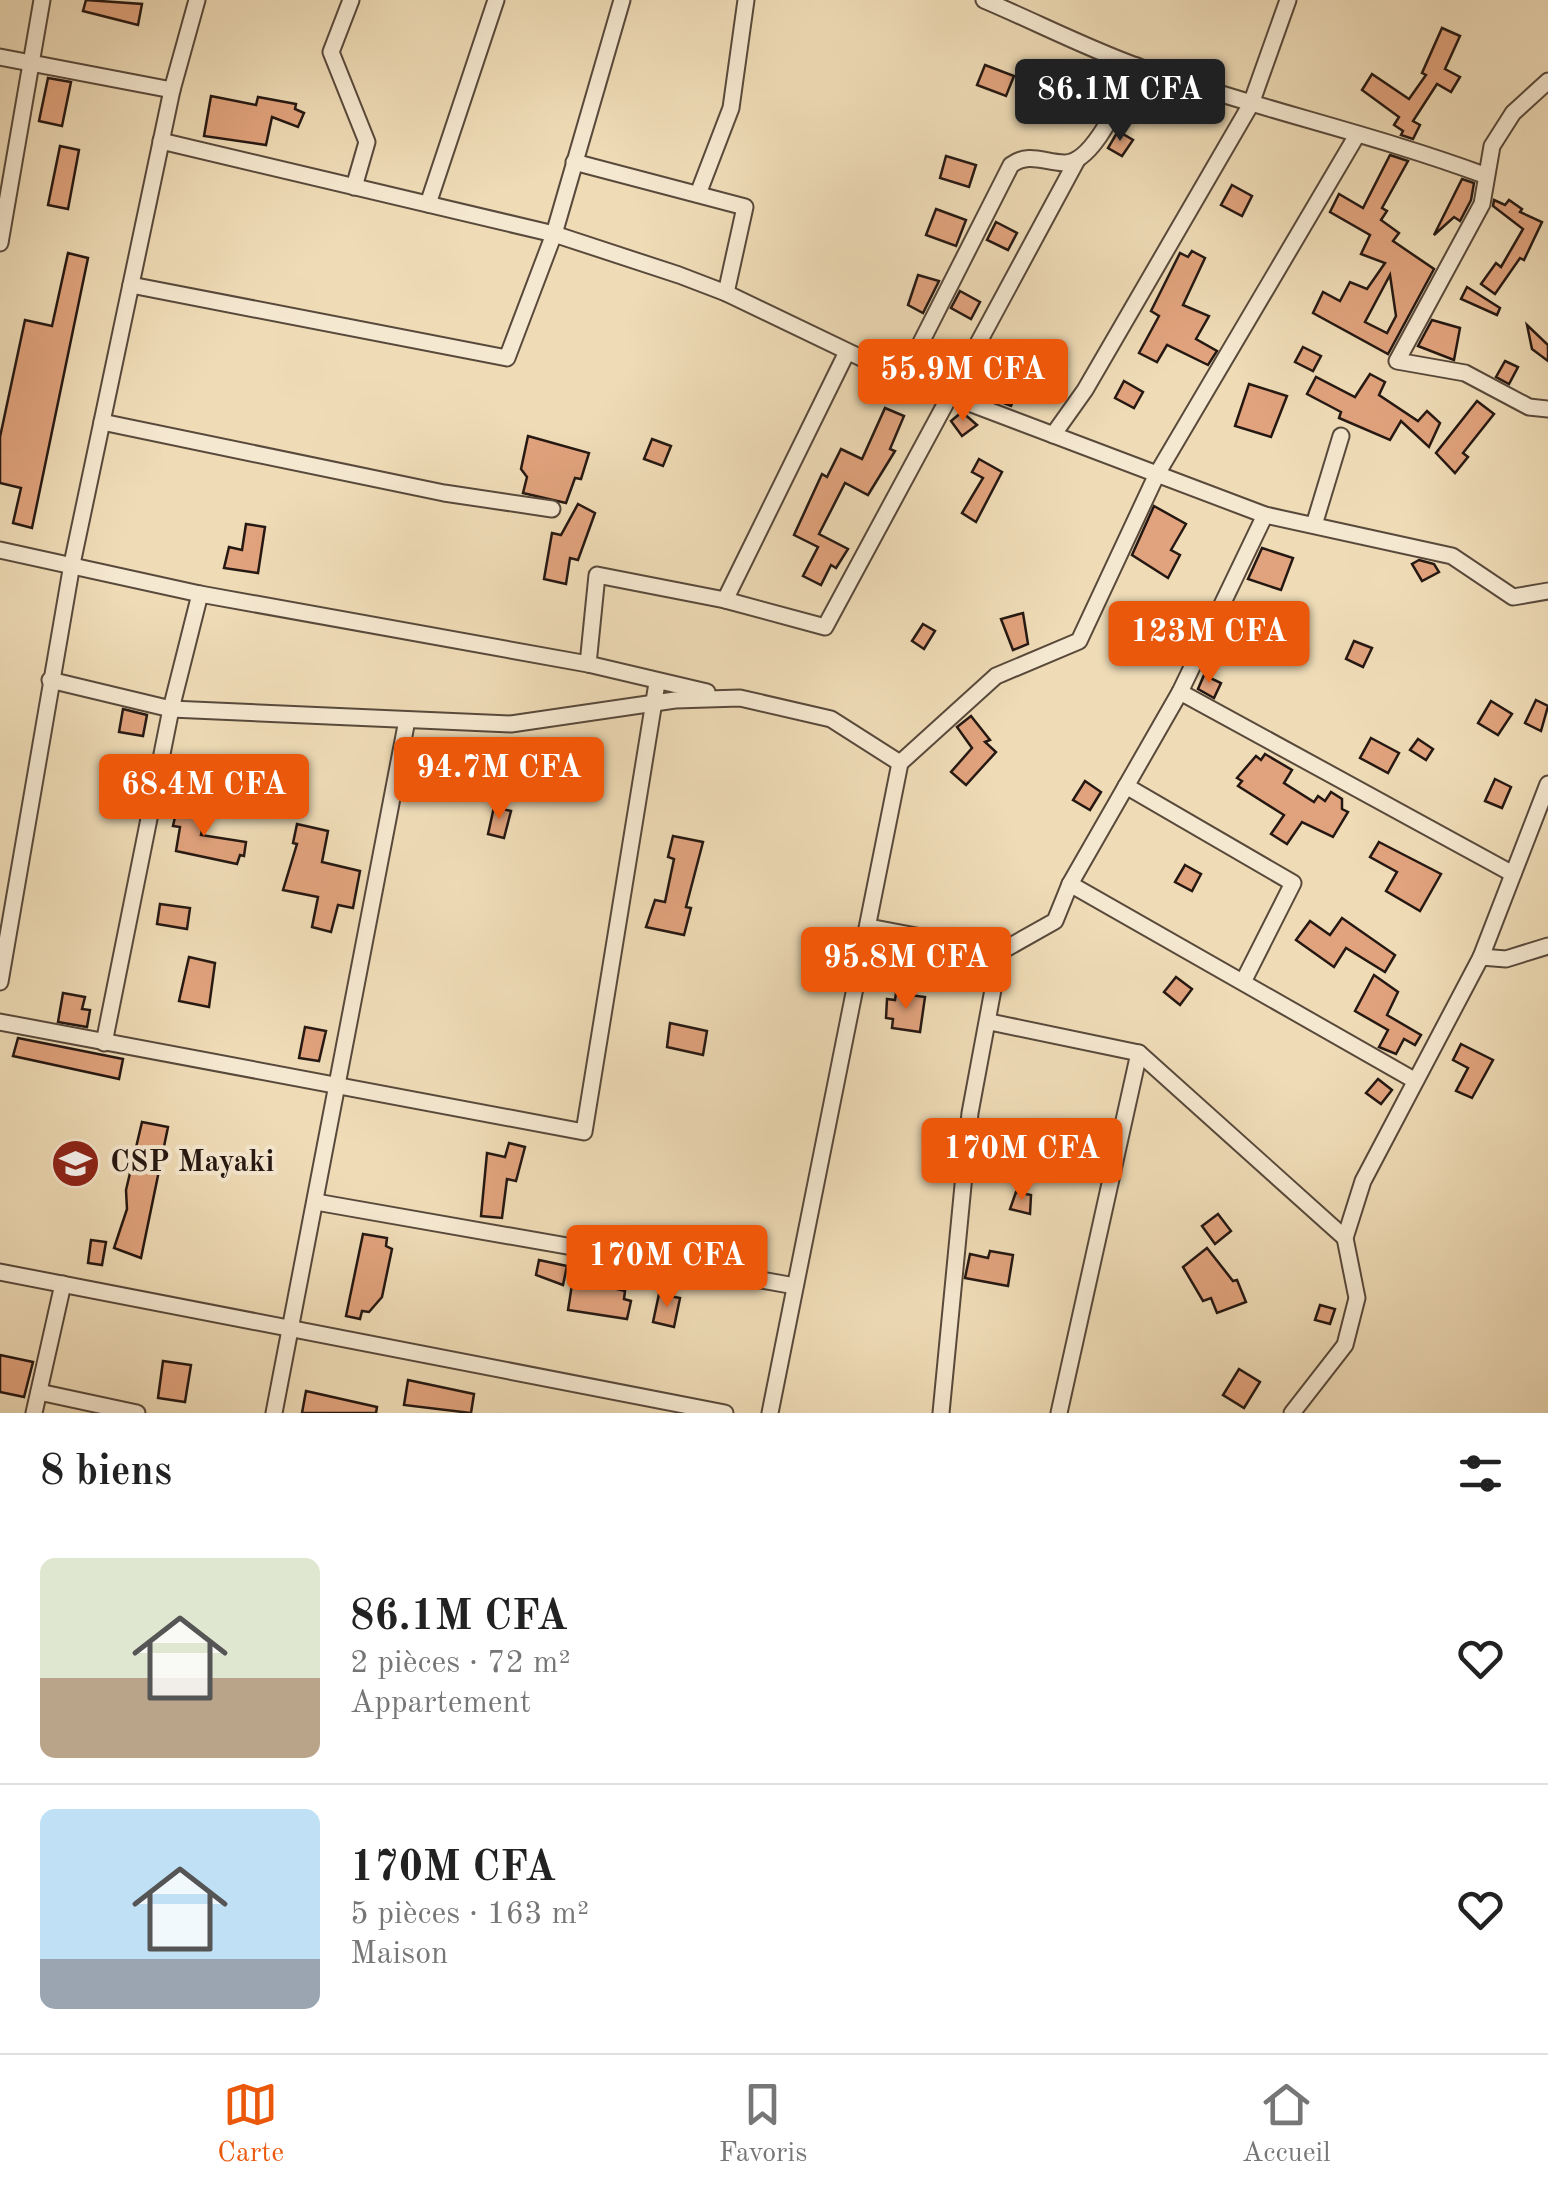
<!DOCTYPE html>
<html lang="fr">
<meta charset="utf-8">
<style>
body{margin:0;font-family:"Old Standard TT",serif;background:#f2f2f2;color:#222;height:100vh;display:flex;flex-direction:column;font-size:38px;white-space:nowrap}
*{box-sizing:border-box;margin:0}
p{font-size:32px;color:#767676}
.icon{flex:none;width:55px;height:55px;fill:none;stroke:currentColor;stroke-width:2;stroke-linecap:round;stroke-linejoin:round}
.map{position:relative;height:1413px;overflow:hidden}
.details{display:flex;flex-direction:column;background:#fff;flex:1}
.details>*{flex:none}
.price{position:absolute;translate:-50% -85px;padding:0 22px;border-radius:10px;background:#ea580c;color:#fff;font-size:32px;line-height:65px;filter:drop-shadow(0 2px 5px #0008)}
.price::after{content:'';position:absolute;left:50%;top:60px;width:30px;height:22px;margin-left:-15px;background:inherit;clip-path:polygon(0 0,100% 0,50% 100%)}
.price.selected{background:#222;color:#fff}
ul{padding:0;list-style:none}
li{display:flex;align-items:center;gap:30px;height:250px;padding:0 40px}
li+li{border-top:2px solid #e0e0e0}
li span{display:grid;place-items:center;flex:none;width:280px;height:200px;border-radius:15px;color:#555}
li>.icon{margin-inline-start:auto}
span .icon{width:120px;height:120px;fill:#fffc;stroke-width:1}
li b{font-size:42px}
h2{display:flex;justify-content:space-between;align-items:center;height:120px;padding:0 40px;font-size:42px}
.tab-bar{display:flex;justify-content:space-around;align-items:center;height:140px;border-top:2px solid #e0e0e0;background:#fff;font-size:28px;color:#767676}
.tab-bar a{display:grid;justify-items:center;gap:5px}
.tab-bar .selected{color:#ea580c}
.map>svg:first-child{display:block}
.building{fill:#e1a37d;stroke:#251812;stroke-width:2.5;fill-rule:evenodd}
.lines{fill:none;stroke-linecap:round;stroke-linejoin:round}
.street-casing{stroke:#58493b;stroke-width:19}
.street{stroke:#f5e8d0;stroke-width:15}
.labels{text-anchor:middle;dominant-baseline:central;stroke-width:8;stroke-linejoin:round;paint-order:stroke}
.poi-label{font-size:30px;font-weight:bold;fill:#251812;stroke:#f5e8d0;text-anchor:start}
</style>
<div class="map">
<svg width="1548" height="1413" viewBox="0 0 1548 1413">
<rect width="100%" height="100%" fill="#efdcb7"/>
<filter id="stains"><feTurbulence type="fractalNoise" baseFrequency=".002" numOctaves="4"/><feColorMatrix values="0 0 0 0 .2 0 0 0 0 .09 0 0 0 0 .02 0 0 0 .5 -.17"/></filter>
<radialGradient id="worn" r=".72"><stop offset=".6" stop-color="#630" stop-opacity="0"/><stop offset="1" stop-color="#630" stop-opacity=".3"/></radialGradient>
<g class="building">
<path d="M86 0 142 4 138 25 83 11Z"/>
<path d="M1442 28 1460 36 1445 69 1460 77 1451 92 1437 84 1413 121 1420 125 1413 139 1401 135 1403 131 1394 125 1399 117 1362 90 1372 74 1409 99 1426 75 1422 73Z"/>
<path d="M985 65 1014 76 1006 96 977 85Z"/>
<path d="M48 78 71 82 62 126 39 121Z"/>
<path d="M1143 88 1161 99 1151 113 1134 103Z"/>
<path d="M211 96 256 105 258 97 296 104 295 109 304 113 298 127 272 117 266 145 204 136Z"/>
<path d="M1118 131 1133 140 1122 156 1108 148Z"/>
<path d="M60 146 79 150 68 209 48 205Z"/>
<path d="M1390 155 1408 161 1382 208 1387 211 1381 220 1399 233 1393 241 1434 269 1388 354 1313 313 1323 292 1340 301 1350 282 1367 289 1385 263 1361 254 1370 235 1330 212 1339 194 1363 208ZM1390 275 1396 316 1387 333 1365 322Z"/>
<path d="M946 156 976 165 969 187 940 178Z"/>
<path d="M1462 179 1474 183 1471 200 1460 221 1454 217 1434 235Z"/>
<path d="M1232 185 1252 196 1242 216 1221 205Z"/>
<path d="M1494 200 1505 205 1509 200 1522 209 1520 212 1542 222 1524 260 1520 258 1495 294 1481 284 1496 263 1501 267 1523 229 1493 206Z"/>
<path d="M936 209 966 220 956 246 926 235Z"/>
<path d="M996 222 1017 233 1008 250 987 240Z"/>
<path d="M1192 251 1205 258 1183 305 1209 316 1196 339 1217 351 1208 365 1167 345 1157 362 1139 353 1159 316 1151 311 1180 253 1188 257Z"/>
<path d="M68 253 88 258 32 528 13 523 21 488 0 483V437L25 320 52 326Z"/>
<path d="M918 275 939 281 923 313 908 305Z"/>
<path d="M1467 287 1500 308 1497 315 1461 299Z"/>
<path d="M960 291 980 302 971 319 951 308Z"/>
<path d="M1432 320 1460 328 1454 360 1418 346Z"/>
<path d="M1527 325 1548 345V361L1532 349Z"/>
<path d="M935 341 953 351 942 370 925 360Z"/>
<path d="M1303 347 1321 356 1313 371 1295 362Z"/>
<path d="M1505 361 1518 367 1509 384 1496 377Z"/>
<path d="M1370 374 1385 382 1379 395 1418 421 1427 411 1440 423 1429 447 1401 421 1390 440 1339 418 1341 412 1307 394 1316 377 1355 397Z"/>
<path d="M1003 377 1021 384 1011 406 994 399Z"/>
<path d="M1124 381 1143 392 1134 408 1115 398Z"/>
<path d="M1249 384 1287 396 1271 437 1235 426Z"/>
<path d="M1477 401 1494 414 1463 453 1468 457 1455 473 1436 453Z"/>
<path d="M885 408 904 416 890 449 895 451 868 495 845 483 819 534 848 549 836 568 831 565 821 585 803 576 818 547 794 535 822 474 827 477 841 449 862 459Z"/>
<path d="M962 412 977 425 962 436 951 421Z"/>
<path d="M528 436 589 453 581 479 575 478 566 503 523 493 527 477 521 469Z"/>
<path d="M652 439 671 446 663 466 644 459Z"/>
<path d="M979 459 1002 472 976 522 962 513 983 478 972 472Z"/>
<path d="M578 504 595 513 578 560 570 558 566 584 544 579 552 533 561 535Z"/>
<path d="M1154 506 1186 524 1171 550 1180 555 1168 578 1132 555Z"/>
<path d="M246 524 265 527 258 573 224 568 229 547 242 550Z"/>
<path d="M1262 548 1293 558 1281 590 1248 579Z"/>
<path d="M1419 560 1434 564 1439 572 1422 581 1412 564Z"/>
<path d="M1143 611 1153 623 1136 637 1126 625Z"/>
<path d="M1023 613 1028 644 1013 650 1001 619Z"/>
<path d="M923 624 935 631 924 649 912 641Z"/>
<path d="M1354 641 1372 648 1363 667 1346 659Z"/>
<path d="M1204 675 1221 683 1214 698 1198 689Z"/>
<path d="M1536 700 1548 706 1541 731 1525 723Z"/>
<path d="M1491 701 1512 714 1498 735 1478 723Z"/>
<path d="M123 709 147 715 143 736 119 732Z"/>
<path d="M971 716 990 740 985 742 996 752 966 785 951 772 972 748 957 727Z"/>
<path d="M1371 738 1399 753 1388 773 1360 758Z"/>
<path d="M1418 739 1433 749 1426 760 1410 750Z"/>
<path d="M1265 754 1292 770 1284 783 1314 802 1318 796 1325 801 1331 792 1342 799V809L1348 812 1333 837 1302 822 1287 844 1271 834 1284 815 1238 786 1242 781 1237 778 1256 756 1261 760Z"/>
<path d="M1495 779 1511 787 1502 808 1485 801Z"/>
<path d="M1085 781 1101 792 1090 810 1073 800Z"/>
<path d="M494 807 511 811 504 838 488 834Z"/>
<path d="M177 808 205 814 201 835 246 842 244 856 240 855 237 864 176 851 180 827 173 826Z"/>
<path d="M297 824 328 831 322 862 360 871 353 908 338 905 331 932 312 927 318 897 283 890 297 844 293 843Z"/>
<path d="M673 836 703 842 686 907 691 908 684 935 646 927 655 900 665 902 674 859 668 857Z"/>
<path d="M1379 842 1441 874 1420 911 1386 891 1397 872 1370 857Z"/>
<path d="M1185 865 1201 874 1192 891 1175 882Z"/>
<path d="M160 904 190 908 187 929 157 924Z"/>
<path d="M1342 918 1395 955 1385 972 1346 948 1334 967 1296 940 1310 921 1330 935Z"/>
<path d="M189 957 215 963 209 1007 179 1001Z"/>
<path d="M1374 975 1398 992 1387 1015 1421 1035 1415 1045 1404 1039 1396 1054 1379 1047 1388 1030 1355 1011Z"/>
<path d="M1176 977 1192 989 1180 1005 1164 992Z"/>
<path d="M63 993 85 997 82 1009 90 1010 87 1027 58 1022Z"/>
<path d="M896 993 925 997 920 1032 892 1028 893 1019 886 1018 887 999 895 1000Z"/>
<path d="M670 1023 707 1031 703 1055 667 1047Z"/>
<path d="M305 1027 326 1031 319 1061 299 1058Z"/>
<path d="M18 1038 123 1059 119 1079 13 1056Z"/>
<path d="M1461 1044 1493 1060 1472 1098 1456 1091 1468 1068 1453 1060Z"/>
<path d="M1378 1079 1392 1090 1381 1104 1366 1093Z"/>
<path d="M142 1122 168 1127 141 1258 114 1248 127 1209 126 1190Z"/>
<path d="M509 1143 525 1147 516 1181 507 1179 502 1218 481 1216 487 1153 505 1157Z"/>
<path d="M1016 1192 1031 1195 1030 1214 1010 1209Z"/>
<path d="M1218 1214 1231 1231 1215 1244 1202 1226Z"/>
<path d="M363 1234 387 1238 386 1246 392 1249 382 1297 369 1312 362 1311 360 1319 346 1316Z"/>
<path d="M91 1240 106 1242 102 1265 88 1263Z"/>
<path d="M1207 1248 1233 1281 1237 1280 1246 1302 1217 1313 1211 1298 1203 1301 1183 1267Z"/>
<path d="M990 1251 1013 1255 1008 1286 965 1278 970 1254 988 1258Z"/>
<path d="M539 1260 567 1266 563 1285 536 1275Z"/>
<path d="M573 1278 625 1291 624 1299 631 1301 627 1319 568 1310Z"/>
<path d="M659 1294 680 1298 674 1327 653 1322Z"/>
<path d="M1320 1305 1335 1309 1330 1324 1315 1320Z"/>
<path d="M0 1355 33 1362 24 1397 0 1392Z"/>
<path d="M163 1361 191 1365 185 1402 158 1398Z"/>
<path d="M1239 1369 1260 1382 1244 1408 1223 1395Z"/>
<path d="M408 1380 474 1394 471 1413 404 1405Z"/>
<path d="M306 1391 377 1407 376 1413H302Z"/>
</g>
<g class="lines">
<defs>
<g id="street">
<path d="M351 0 331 52 367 142 354 187"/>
<path d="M984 0C1036 22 1086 48 1139 67 1253 108 1371 133 1484 175"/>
<path d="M0 57 172 90"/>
<path d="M1548 81 1513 113 1492 146 1482 204 1397 361 1465 373 1529 407 1548 409"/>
<path d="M161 141 554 234 679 275 726 293 903 378 1265 515 1452 556 1513 597 1548 591"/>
<path d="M574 162 745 207 726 293"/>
<path d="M698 194 731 108 746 0"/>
<path d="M428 204 496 0"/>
<path d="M0 243 42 0"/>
<path d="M131 285 507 358 554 234 622 0"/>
<path d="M903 378 1011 165C1029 152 1043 162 1064 163 1095 164 1123 91 1137 66"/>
<path d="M102 422 444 493 552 509"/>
<path d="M1053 435 1085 390 1251 104 1288 0"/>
<path d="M1314 525 1341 436"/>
<path d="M0 550 200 594 588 664 707 692"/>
<path d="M725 600 847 352"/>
<path d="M588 664 597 575 725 600 825 627 1077 160"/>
<path d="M50 680 171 709 511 724 675 700 740 698 831 719 900 763"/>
<path d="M1180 692 1513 874"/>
<path d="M1126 786 1293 883 1243 982"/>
<path d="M1070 884 1414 1080"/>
<path d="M869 927 1000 952 1055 921 1070 884 1180 692 1265 515"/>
<path d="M1481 957 1506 959 1548 946"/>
<path d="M0 982 72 564 172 90 197 0"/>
<path d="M0 1022 584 1132 657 683"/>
<path d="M990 1022 1139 1053 1059 1413"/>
<path d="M104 1043 171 709 200 594"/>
<path d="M1139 1053 1345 1238"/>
<path d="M316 1202 795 1286"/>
<path d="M0 1272 725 1413"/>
<path d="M39 1392 137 1413"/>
<path d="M34 1413 63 1284"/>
<path d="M274 1413 407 720"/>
<path d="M770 1413 900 763 996 676 1079 641 1157 474 1357 135"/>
<path d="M941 1413 970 1113 1000 952"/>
<path d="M1292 1413 1345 1345 1357 1298 1345 1238 1363 1181 1481 957 1548 784"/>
</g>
</defs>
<use href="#street" class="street-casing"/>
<use href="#street" class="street"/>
</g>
<defs>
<symbol id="school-disc" viewBox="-11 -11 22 22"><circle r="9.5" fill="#8f2418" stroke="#f5e8d0"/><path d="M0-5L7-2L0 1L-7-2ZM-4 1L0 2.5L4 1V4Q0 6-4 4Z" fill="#fff"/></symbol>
</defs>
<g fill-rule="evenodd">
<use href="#school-disc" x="48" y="1136" width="55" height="55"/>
</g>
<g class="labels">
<g class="poi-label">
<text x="110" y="1163">CSP Mayaki</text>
</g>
</g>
<rect width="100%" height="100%" filter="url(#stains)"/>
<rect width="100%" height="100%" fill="url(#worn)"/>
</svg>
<b class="price selected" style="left:1120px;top:144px">86.1M CFA</b>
<b class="price" style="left:963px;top:424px">55.9M CFA</b>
<b class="price" style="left:1209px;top:686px">123M CFA</b>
<b class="price" style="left:499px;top:822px">94.7M CFA</b>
<b class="price" style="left:204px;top:839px">68.4M CFA</b>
<b class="price" style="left:906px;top:1012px">95.8M CFA</b>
<b class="price" style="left:1022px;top:1203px">170M CFA</b>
<b class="price" style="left:667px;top:1310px">170M CFA</b>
</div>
<section class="details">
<h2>8 biens<svg class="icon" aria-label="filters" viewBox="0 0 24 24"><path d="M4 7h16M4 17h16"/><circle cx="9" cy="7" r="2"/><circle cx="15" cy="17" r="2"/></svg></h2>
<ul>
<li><span style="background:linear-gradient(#dfe7d0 60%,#b9a48a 0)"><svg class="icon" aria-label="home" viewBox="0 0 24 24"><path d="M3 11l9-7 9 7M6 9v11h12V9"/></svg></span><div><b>86.1M CFA</b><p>2 pièces · 72 m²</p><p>Appartement</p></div><svg class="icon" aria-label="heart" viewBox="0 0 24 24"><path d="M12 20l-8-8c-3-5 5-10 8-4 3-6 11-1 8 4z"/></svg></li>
<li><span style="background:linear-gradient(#bfe0f5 75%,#9aa5b1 0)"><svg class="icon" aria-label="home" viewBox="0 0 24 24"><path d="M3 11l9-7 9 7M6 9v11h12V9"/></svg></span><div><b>170M CFA</b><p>5 pièces · 163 m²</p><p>Maison</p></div><svg class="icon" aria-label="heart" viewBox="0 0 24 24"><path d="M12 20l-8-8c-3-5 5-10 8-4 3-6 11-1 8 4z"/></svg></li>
</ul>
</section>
<nav class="tab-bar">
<a class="selected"><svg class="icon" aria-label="map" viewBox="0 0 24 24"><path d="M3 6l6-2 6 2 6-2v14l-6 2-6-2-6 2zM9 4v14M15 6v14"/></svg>Carte</a>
<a><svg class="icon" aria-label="saved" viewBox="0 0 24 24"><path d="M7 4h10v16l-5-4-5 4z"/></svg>Favoris</a>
<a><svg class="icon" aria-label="home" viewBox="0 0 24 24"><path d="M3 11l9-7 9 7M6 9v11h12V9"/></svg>Accueil</a>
</nav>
